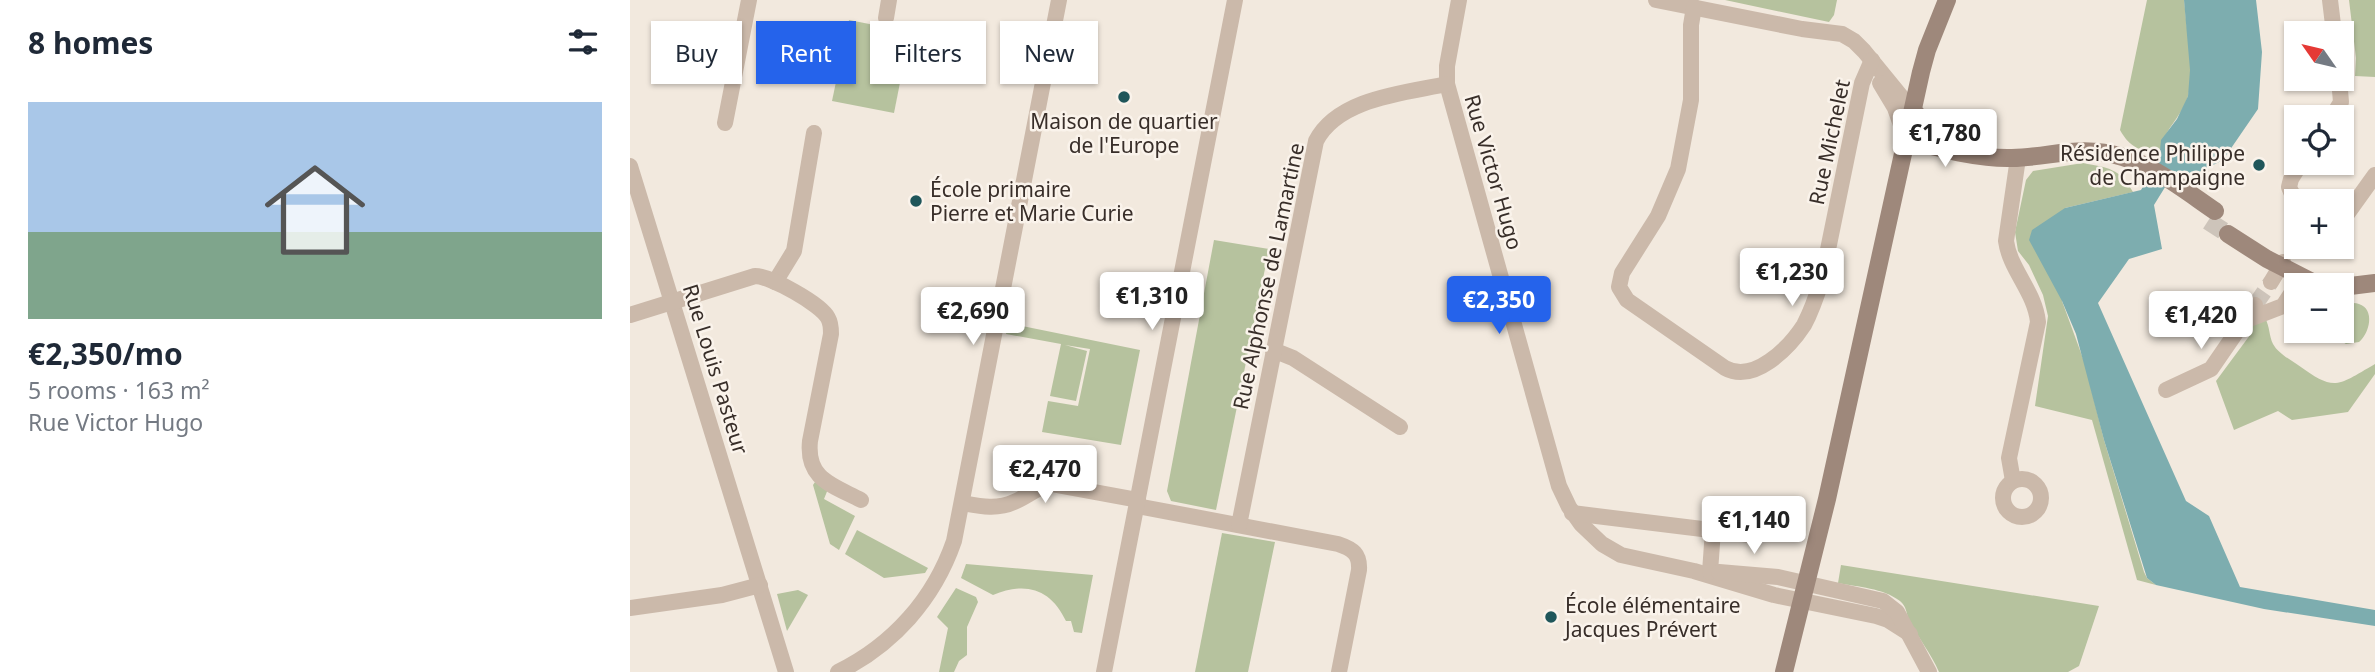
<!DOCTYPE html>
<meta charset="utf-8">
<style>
body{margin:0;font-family:"Noto Sans",sans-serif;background:#f6f6f7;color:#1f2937;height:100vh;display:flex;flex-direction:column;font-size:26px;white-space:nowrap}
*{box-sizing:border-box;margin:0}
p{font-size:23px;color:#747a83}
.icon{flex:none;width:38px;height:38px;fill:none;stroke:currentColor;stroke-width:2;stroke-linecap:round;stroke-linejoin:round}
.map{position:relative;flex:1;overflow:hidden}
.drawer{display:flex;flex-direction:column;background:#fff;width:630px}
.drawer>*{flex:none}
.banner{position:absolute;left:21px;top:21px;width:665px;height:63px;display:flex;gap:14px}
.needle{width:46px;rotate:304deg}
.tools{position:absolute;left:1654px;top:21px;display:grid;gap:14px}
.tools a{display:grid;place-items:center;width:70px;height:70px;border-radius:0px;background:#fff;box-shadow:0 2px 5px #0004;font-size:35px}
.price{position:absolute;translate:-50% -60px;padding:0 16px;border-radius:7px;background:#fff;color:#222;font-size:23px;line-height:46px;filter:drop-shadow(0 2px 4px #0008)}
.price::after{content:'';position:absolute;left:50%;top:42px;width:21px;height:16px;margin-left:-10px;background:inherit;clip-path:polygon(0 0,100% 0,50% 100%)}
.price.active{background:#2563eb;color:#fff}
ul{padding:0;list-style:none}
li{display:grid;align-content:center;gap:14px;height:371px;padding:0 28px}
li+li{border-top:2px solid #e0e1e3}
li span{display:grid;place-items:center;height:217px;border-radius:0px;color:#555}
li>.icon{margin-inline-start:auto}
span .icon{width:126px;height:126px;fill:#fffc;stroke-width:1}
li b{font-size:30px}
h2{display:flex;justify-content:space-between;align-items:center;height:84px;padding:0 28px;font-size:30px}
.tag{padding:0 24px;border-radius:0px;background:#fff;box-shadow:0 2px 5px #0004;font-size:24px;line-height:63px}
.tag.active{background:#2563eb;color:#fff}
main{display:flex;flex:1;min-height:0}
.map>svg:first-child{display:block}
.green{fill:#b6c29e}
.water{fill:#7dadaf}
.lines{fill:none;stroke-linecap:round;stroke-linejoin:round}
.street-tunnel{stroke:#cdc4ba;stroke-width:16;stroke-dasharray:16 8;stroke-linecap:butt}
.secondary-tunnel{stroke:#cdc4ba;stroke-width:18;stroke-dasharray:18 9;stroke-linecap:butt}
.street{stroke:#cbb9aa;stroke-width:16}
.secondary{stroke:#9e887b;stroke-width:18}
.poi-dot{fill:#1f565a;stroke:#faf3eb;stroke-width:2.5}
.labels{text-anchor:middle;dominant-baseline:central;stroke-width:5;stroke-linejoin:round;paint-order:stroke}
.poi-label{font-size:21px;fill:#382e29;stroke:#faf3eb;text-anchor:start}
.street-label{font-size:21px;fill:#382e29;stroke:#faf3eb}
</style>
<main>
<section class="drawer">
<h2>8 homes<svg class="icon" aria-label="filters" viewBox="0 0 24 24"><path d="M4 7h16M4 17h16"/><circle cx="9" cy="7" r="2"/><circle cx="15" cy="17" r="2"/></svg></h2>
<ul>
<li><span style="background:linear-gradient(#a9c7e8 60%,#7fa58c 0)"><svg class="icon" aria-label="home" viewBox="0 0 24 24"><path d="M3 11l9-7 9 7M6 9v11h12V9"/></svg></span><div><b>€2,350/mo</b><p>5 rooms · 163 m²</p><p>Rue Victor Hugo</p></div></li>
</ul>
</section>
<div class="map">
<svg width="1745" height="672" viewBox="0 0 1745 672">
<rect width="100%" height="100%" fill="#f2e9de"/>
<g class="green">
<path d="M1095 0H1207L1204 15 1199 22Z"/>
<path d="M1517 0H1554L1555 9C1557 35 1565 72 1558 96 1551 119 1532 130 1530 154 1511 151 1500 148 1490 130Z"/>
<path d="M1719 0H1745V77L1725 76 1726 58Z"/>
<path d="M219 20 280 32 264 113 202 101Z"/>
<path d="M1453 163C1479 168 1489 168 1503 192L1435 208 1432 301 1455 364 1474 440 1514 572 1517 578 1526 585 1507 580 1462 420 1405 406 1418 316 1413 295 1399 265 1388 251 1385 232 1396 180 1403 171Z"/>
<path d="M584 240 639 249 586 510 541 501 537 491Z"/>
<path d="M1712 304C1717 304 1724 302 1729 304 1745 309 1740 333 1729 342L1716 344 1695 331H1712Z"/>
<path d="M1635 318C1640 327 1639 336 1643 344 1648 353 1659 359 1668 365 1705 392 1707 386 1745 364V374L1718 412 1662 420 1648 411 1604 430 1586 381 1623 331 1618 326Z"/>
<path d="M378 323 510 350 491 445 412 432 418 401 448 406 460 349 435 345 457 351 446 401 420 396 431 344 376 334Z"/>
<path d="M185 482 198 489 194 499 225 516 209 550 200 544 183 485Z"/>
<path d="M227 530 298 568 295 573 254 578 215 554Z"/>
<path d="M592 533 645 542 618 672H565Z"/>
<path d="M336 564 463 575 452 633 444 632 441 621H436C421 589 396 581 363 595L331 578Z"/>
<path d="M1211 565 1469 606 1449 666 1438 672H1309C1301 653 1288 638 1279 620 1276 613 1277 607 1270 601 1253 588 1228 587 1208 583Z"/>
<path d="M326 588 346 597 348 602 337 627V655L329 661 324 672H309L318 628 307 617Z"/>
<path d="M168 590 178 595 157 631 147 594Z"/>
</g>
<path class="water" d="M1554 0H1626L1632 52 1628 109 1593 160 1557 178 1545 171 1524 205 1532 249 1499 259 1468 303 1556 501 1579 516 1610 587 1745 610V626L1634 609 1526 585 1517 578 1474 440 1446 334 1432 301 1399 240 1402 230 1435 208 1511 190 1529 160 1531 140 1547 119 1558 96 1560 70Z"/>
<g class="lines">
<path class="street-tunnel" d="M1625 305 1641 282"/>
<path class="secondary-tunnel" d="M1578 221 1598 234"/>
<g class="street">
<path d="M829 0 817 66V84L929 486 939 507 951 524 972 544 991 555 1064 571 1144 595 1246 616 1258 620 1280 634"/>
<path d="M1026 0 1172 29 1212 34 1224 41 1234 51 1283 111"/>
<path d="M1700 0 1704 33"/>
<path d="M1064 7 1061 25V100L1048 169 1028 216 992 273 989 287 997 300 1095 368C1124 384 1159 348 1174 325 1182 310 1187 295 1192 279L1232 83 1242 60"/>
<path d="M256 18 259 0"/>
<path d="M1250 83 1265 108 1276 139"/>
<path d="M1702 117 1711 102 1709 79"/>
<path d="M95 123 119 0"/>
<path d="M1671 163 1661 179 1659 187 1662 194 1674 201"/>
<path d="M0 166 156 672"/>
<path d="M1712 221 1745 175"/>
<path d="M145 282 164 251 184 133"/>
<path d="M1641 282 1653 262"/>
<path d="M0 315 125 276C140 276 191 304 198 318 201 323 201 329 201 334L180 441C176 479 202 485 231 500"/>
<path d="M1614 321 1653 306 1666 286"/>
<path d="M643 350 663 358 770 427"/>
<path d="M1536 390 1581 369 1625 305"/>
<circle cx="1392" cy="498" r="19"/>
<path d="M1383 481 1379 458 1408 322C1405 292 1380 270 1376 241L1388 158"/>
<path d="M332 503C349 506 367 510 384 502 397 497 407 487 421 484L508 500"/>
<path d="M507 506 708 544C723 549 730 554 729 570L709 672"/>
<path d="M942 513 1121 535"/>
<path d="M609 525 686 141C708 98 775 93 817 84"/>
<path d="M1080 572 1083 530"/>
<path d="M1089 572 1148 577 1253 601 1267 612 1299 672"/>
<path d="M0 608 92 595 130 585"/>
<path d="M208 672C263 645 304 599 324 541L429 0"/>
<path d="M474 672 605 0"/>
</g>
<g class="secondary">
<path d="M1283 111 1302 129 1334 146"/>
<path d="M1276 139C1310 148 1346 159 1382 158 1424 157 1449 144 1493 157 1526 167 1557 192 1585 211"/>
<path d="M1598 234 1637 259 1688 285"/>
<path d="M1712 287 1745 283"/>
<path d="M1154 672 1197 499 1291 72 1297 50 1317 0"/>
</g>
</g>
<g class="poi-dot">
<circle cx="494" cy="97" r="7"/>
<circle cx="1629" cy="165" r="7"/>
<circle cx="286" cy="201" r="7"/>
<circle cx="921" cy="617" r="7"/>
</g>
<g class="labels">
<g class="poi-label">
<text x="494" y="121" text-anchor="middle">Maison de quartier<tspan x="494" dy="24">de l'Europe</tspan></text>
<text x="1615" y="153" text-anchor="end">Résidence Philippe<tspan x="1615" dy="24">de Champaigne</tspan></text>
<text x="300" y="189">École primaire<tspan x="300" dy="24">Pierre et Marie Curie</tspan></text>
<text x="935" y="605">École élémentaire<tspan x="935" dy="24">Jacques Prévert</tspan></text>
</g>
<g class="street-label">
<text transform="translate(1199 142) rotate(-78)">Rue Michelet</text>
<text transform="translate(864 172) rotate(74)">Rue Victor Hugo</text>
<text transform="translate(638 276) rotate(-78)">Rue Alphonse de Lamartine</text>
<text transform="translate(86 369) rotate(73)">Rue Louis Pasteur</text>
</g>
</g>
</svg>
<div class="tools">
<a><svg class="needle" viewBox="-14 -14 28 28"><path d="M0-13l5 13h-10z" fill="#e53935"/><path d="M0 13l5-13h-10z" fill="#747a83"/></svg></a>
<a><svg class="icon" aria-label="locate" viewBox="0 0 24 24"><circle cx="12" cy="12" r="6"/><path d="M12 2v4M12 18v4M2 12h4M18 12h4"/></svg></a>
<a>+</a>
<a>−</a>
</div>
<b class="price" style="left:1315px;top:169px">€1,780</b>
<b class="price" style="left:1162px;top:308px">€1,230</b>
<b class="price" style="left:522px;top:332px">€1,310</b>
<b class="price active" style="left:869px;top:336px">€2,350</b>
<b class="price" style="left:343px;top:347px">€2,690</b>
<b class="price" style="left:1571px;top:351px">€1,420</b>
<b class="price" style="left:415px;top:505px">€2,470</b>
<b class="price" style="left:1124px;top:556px">€1,140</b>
<div class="banner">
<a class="tag">Buy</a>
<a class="tag active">Rent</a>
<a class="tag">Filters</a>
<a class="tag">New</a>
</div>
</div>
</main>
